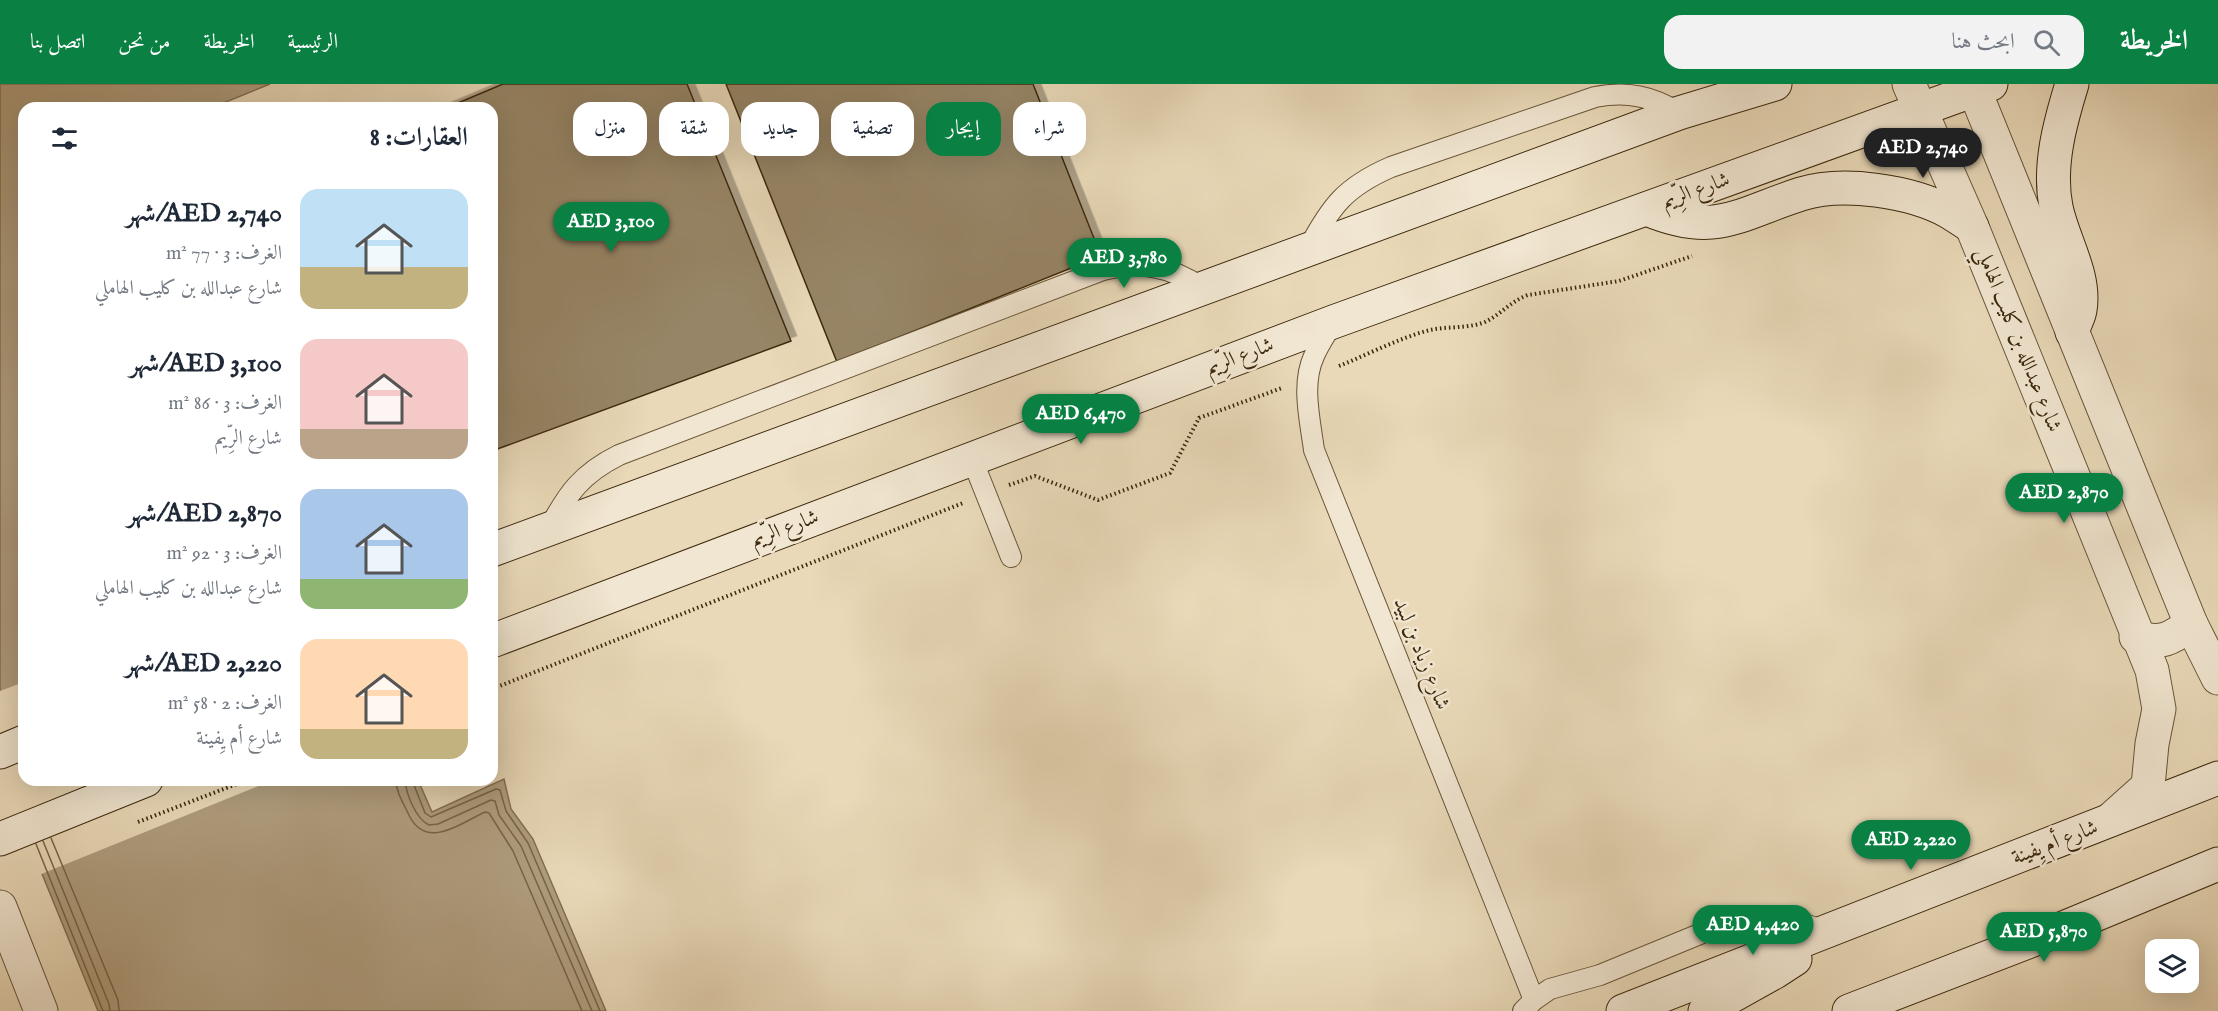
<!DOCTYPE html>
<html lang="ar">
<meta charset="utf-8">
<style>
body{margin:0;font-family:"IM FELL English",Amiri,serif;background:#f2f2f3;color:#1f2937;direction:rtl;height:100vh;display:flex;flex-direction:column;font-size:22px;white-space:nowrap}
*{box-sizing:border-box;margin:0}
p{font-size:20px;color:#747a83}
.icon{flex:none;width:33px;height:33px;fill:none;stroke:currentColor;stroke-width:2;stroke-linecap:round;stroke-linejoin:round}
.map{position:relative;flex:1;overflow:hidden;direction:ltr}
.drawer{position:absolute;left:18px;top:18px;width:480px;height:684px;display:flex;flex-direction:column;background:#fff;border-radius:18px;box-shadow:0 6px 24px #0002;direction:rtl}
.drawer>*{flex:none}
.guide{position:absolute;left:516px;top:18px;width:570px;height:54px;direction:rtl;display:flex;gap:12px}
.tools{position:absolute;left:2145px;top:855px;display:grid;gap:12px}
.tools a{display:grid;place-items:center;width:54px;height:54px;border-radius:12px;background:#fff;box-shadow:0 6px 24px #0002;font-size:30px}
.price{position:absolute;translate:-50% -51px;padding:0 14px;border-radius:21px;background:#0b8043;color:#fff;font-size:20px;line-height:39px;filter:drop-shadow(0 2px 3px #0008)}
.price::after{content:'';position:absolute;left:50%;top:36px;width:18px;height:14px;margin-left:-9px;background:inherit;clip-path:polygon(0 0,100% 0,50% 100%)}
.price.on{background:#222;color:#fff}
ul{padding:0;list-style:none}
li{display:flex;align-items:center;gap:18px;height:150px;padding:0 30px}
li span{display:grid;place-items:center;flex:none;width:168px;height:120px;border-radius:18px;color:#555}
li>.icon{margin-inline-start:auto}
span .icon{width:72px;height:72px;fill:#fffc;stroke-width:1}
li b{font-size:26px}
h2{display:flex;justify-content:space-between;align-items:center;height:72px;padding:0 30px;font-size:26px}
.chip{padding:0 21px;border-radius:18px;background:#fff;box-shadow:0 6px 24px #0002;font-size:21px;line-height:54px}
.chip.on{background:#0b8043;color:#fff}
header{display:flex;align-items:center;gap:36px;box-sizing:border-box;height:84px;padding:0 30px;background:#0b8043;color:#fff}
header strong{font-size:28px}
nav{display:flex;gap:33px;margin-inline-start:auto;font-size:21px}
.search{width:420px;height:54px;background:#f2f2f3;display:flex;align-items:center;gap:15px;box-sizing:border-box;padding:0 21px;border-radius:18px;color:#747a83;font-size:22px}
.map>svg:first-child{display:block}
.water{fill:#af9d7e;stroke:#816f51;stroke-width:1.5}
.pier{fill:#e9d9b8}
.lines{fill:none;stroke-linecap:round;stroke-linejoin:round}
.shore{stroke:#766346;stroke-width:1.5}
.building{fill:#968566;stroke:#3d290e;stroke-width:1.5;filter:url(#shadow)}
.lane-casing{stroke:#685538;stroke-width:22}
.street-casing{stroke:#685538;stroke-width:35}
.secondary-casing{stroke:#3d290e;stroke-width:35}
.path{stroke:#3d290e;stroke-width:4;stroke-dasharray:1.5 3;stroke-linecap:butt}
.lane{stroke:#f1e6d1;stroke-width:20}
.street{stroke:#f1e6d1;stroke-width:33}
.secondary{stroke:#f1e6d1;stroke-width:33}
.labels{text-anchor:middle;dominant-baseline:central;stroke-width:5;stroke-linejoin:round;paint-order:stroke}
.street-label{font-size:21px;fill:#3d290e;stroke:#f1e6d1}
</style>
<header>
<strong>الخريطة</strong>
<div class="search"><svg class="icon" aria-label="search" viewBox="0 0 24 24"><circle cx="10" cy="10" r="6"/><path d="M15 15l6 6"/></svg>ابحث هنا</div>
<nav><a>الرئيسية</a><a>الخريطة</a><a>من نحن</a><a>اتصل بنا</a></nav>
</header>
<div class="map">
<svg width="2218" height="927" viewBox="0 0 2218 927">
<defs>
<filter id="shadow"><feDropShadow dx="5.5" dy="-5.5" stdDeviation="0" flood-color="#0004"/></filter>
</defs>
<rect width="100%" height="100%" fill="#e9d9b8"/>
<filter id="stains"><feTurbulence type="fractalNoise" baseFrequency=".00333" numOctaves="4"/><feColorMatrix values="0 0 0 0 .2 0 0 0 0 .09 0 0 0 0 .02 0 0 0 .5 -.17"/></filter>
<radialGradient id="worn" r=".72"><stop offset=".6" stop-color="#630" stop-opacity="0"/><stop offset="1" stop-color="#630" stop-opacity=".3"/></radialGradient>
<path class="water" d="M0 0H270L211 24H24V696H418L432 728 504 695 511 725 533 755 606 927H98L0 687Z"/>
<path class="pier" d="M24 598V696H273L39 791 0 695V607Z"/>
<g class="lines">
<g class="shore">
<path d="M396 696C396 707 402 717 407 727 424 768 457 741 485 728L489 729 513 767 582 927"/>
<path d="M405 696C406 710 416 735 429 741L438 740 491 716 495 717 499 731 521 762 592 927"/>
<path d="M412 696 425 729 431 733 496 705 500 706 506 727 528 759 600 927"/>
<path d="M51 754 118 916 119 927"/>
<path d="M43 757 109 920 110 927"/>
<path d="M36 760 103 927"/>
</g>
</g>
<g class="building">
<path d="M503 0H687L791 257 492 367V24H446Z"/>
<path d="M726 0H1033L1101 172 837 278Z"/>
</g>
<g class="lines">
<defs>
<g id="lane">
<path d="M1308 165C1331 122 1345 103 1391 83L1595 13C1627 7 1652 12 1679 29"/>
<path d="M1333 238C1327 249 1319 260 1314 272 1301 300 1310 336 1314 366L1534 916"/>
<path d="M972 375 1011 473"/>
<path d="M548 446C568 409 581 390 619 371L1103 186C1140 177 1171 182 1202 204"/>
<path d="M1523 927 1534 916 1550 905 1600 891 1729 838 1757 833 1780 835 1802 839 1824 847"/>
</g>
<g id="street">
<path d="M1909 0 1972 143 2152 586 2159 625 2152 660 2148 702 2110 736"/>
<path d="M1972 0 2191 540 2218 594"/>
<path d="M2136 553C2161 561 2171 555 2191 540"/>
<path d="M0 823 41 927"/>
</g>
<g id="secondary">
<path d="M1647 125C1716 154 1738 130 1801 110 1843 97 1911 107 1949 128 1957 133 1965 138 1972 143"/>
<path d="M2072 248C2074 241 2079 233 2080 226 2086 191 2063 157 2056 123 2048 82 2060 39 2072 0"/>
<path d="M492 466 1679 29 1775 0"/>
<path d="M492 557 1333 238 1991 0"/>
<path d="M0 668 24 658"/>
<path d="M0 755 146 696"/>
<path d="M1623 927 2218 694"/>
<path d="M1705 927 1775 888 1795 875"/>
<path d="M1849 927 2061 845 2218 780"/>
</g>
</defs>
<use href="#lane" class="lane-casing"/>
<use href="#street" class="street-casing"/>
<use href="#secondary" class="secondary-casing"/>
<g class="path">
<path d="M1339 282C1369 270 1399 254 1430 246 1448 242 1467 245 1485 238 1500 231 1511 217 1528 211L1619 197 1692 172"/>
<path d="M1009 401 1035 392 1098 416 1170 389 1199 334 1282 304"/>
<path d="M492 605 963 419"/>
<path d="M138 738 247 696"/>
</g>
<use href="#lane" class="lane"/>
<use href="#street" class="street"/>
<use href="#secondary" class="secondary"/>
</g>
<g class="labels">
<g class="street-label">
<text transform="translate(1696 107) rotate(-20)">شارع الرِّيم</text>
<text transform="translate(2018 256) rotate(68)">شارع عبدالله بن كليب الهاملي</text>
<text transform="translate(1240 273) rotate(-21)">شارع الرِّيم</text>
<text transform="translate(785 445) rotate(-21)">شارع الرِّيم</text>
<text transform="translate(1421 570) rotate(68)">شارع زياد بن لبيد</text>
<text transform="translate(2055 759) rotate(-21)">شارع أم يِفينة</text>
</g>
</g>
<rect width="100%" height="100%" filter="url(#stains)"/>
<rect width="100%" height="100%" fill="url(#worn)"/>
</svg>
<div class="tools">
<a><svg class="icon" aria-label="layers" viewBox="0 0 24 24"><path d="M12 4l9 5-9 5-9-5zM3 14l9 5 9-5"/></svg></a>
</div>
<b class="price on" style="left:1923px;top:95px">AED 2,740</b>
<b class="price" style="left:611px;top:169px">AED 3,100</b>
<b class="price" style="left:1124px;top:205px">AED 3,780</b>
<b class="price" style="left:1081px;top:361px">AED 6,470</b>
<b class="price" style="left:2064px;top:440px">AED 2,870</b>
<b class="price" style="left:1911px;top:787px">AED 2,220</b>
<b class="price" style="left:1753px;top:872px">AED 4,420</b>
<b class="price" style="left:2044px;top:879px">AED 5,870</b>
<div class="guide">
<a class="chip">شراء</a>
<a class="chip on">إيجار</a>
<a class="chip">تصفية</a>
<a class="chip">جديد</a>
<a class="chip">شقة</a>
<a class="chip">منزل</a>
</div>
<section class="drawer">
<h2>العقارات: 8<svg class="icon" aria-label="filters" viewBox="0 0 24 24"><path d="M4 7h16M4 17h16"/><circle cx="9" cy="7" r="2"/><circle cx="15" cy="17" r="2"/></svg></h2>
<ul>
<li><span style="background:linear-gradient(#bfe0f5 65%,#c2b280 0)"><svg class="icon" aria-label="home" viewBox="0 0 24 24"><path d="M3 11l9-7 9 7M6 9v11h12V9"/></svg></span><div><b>AED 2,740/شهر</b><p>الغرف: 3 · 77 m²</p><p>شارع عبدالله بن كليب الهاملي</p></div></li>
<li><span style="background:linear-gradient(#f6c9c9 75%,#b9a48a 0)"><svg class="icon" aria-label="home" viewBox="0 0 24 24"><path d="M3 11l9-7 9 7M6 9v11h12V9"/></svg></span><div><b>AED 3,100/شهر</b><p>الغرف: 3 · 86 m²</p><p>شارع الرِّيم</p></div></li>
<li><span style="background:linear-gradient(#a9c7e8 75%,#8fb573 0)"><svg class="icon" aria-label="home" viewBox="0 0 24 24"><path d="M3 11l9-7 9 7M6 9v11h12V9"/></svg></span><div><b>AED 2,870/شهر</b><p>الغرف: 3 · 92 m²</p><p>شارع عبدالله بن كليب الهاملي</p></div></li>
<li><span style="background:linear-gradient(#ffd9b3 75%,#c2b280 0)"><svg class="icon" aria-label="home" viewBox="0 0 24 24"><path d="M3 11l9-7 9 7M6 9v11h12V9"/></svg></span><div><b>AED 2,220/شهر</b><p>الغرف: 2 · 58 m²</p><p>شارع أم يِفينة</p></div></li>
</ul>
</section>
</div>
